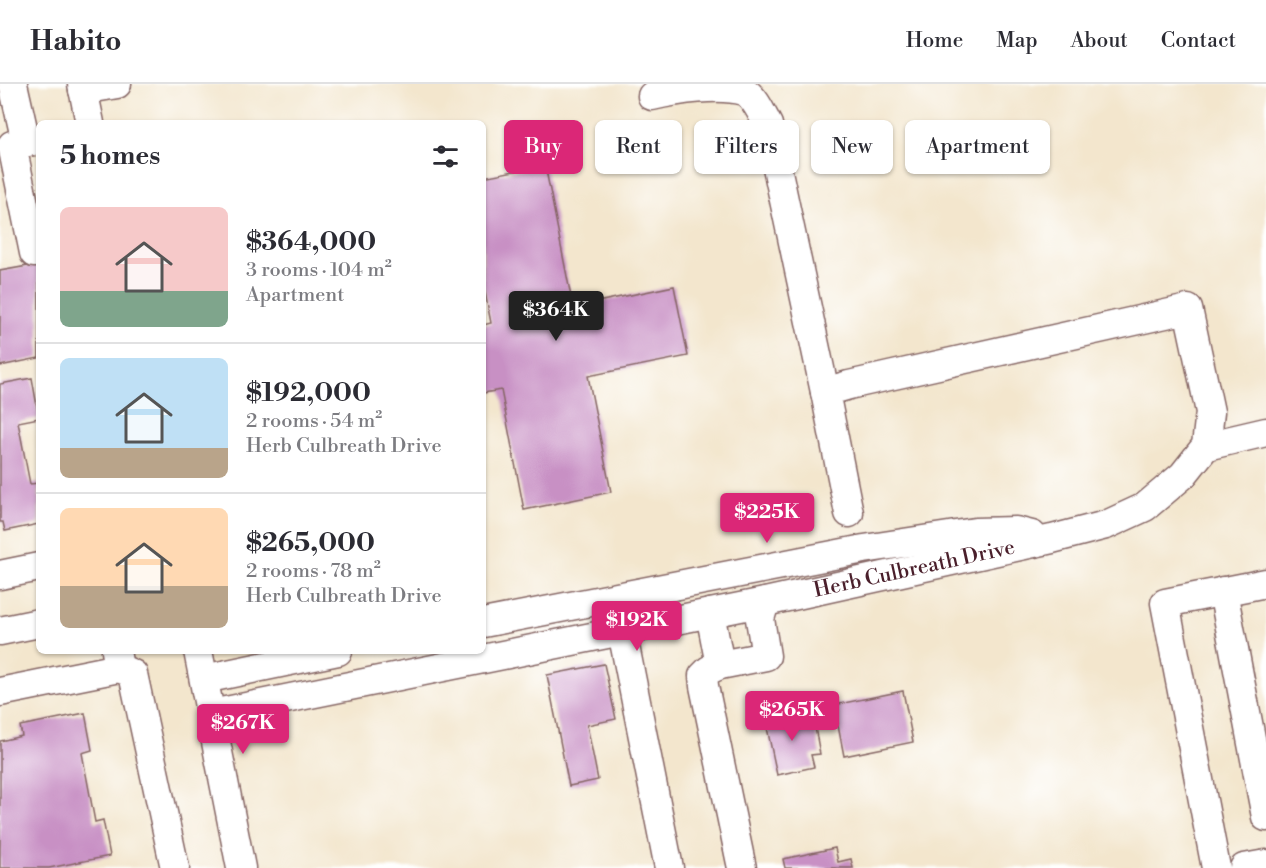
<!DOCTYPE html>
<meta charset="utf-8">
<style>
body{margin:0;font-family:"Libre Bodoni",serif;background:#f7f7f7;color:#2b2b33;height:100vh;display:flex;flex-direction:column;font-size:22px;white-space:nowrap}
*{box-sizing:border-box;margin:0}
p{font-size:20px;color:#7c7c81}
.icon{flex:none;width:33px;height:33px;fill:none;stroke:currentColor;stroke-width:2;stroke-linecap:round;stroke-linejoin:round}
.map{position:relative;flex:1;overflow:hidden}
.details{position:absolute;left:36px;top:36px;width:450px;height:534px;display:flex;flex-direction:column;background:#fff;border-radius:9px;box-shadow:0 2px 4px #0004}
.details>*{flex:none}
.guide{position:absolute;left:504px;top:36px;width:570px;height:54px;display:flex;gap:12px}
.price{position:absolute;translate:-50% -51px;padding:0 14px;border-radius:6px;background:#db2777;color:#fff;font-size:20px;line-height:39px;filter:drop-shadow(0 2px 3px #0008)}
.price::after{content:'';position:absolute;left:50%;top:36px;width:18px;height:14px;margin-left:-9px;background:inherit;clip-path:polygon(0 0,100% 0,50% 100%)}
.price.current{background:#222;color:#fff}
ul{padding:0;list-style:none}
li{display:flex;align-items:center;gap:18px;height:150px;padding:0 24px}
li+li{border-top:2px solid #e1e1e2}
li span{display:grid;place-items:center;flex:none;width:168px;height:120px;border-radius:9px;color:#555}
li>.icon{margin-inline-start:auto}
span .icon{width:72px;height:72px;fill:#fffc;stroke-width:1}
li b{font-size:26px}
h2{display:flex;justify-content:space-between;align-items:center;height:72px;padding:0 24px;font-size:26px}
.chip{padding:0 21px;border-radius:9px;background:#fff;box-shadow:0 2px 4px #0004;font-size:21px;line-height:54px}
.chip.current{background:#db2777;color:#fff}
header{display:flex;align-items:center;gap:36px;box-sizing:border-box;height:84px;padding:0 30px;background:#fff;border-bottom:2px solid #e1e1e2}
header strong{font-size:28px}
nav{display:flex;gap:33px;margin-inline-start:auto;font-size:21px}
.map>svg:first-child{display:block}
.building{fill:#c890c4}
.lines{fill:none;stroke-linecap:round;stroke-linejoin:round}
.minor-casing{stroke:#856564;stroke-width:31}
.minor{stroke:#fff;stroke-width:28}
.labels{text-anchor:middle;dominant-baseline:central;stroke-width:4.5;stroke-linejoin:round;paint-order:stroke}
.street-label{font-size:21px;fill:#4a1f2b;stroke:#fff}
</style>
<header>
<strong>Habito</strong>
<nav><a>Home</a><a>Map</a><a>About</a><a>Contact</a></nav>
</header>
<div class="map">
<svg width="1266" height="784" viewBox="0 0 1266 784">
<rect width="100%" height="100%" fill="#fff"/>
<filter id="ink" filterUnits="userSpaceOnUse"><feTurbulence type="fractalNoise" baseFrequency=".0167" numOctaves="2"/><feDisplacementMap in="SourceGraphic" scale="12" xChannelSelector="R" yChannelSelector="G"/><feConvolveMatrix kernelMatrix="1 2 1 2 8 2 1 2 1" color-interpolation-filters="sRGB"/></filter>
<filter id="wash" filterUnits="userSpaceOnUse"><feTurbulence type="fractalNoise" baseFrequency=".008" numOctaves="4" result="noise"/><feDisplacementMap in="SourceGraphic" scale="24" xChannelSelector="R" yChannelSelector="G"/><feGaussianBlur stdDeviation="1.35" result="paint"/><feColorMatrix in="noise" values="0 0 0 0 0 0 0 0 0 0 0 0 0 0 0 0 0 1.4 0 .05"/><feComposite in="paint" operator="in"/></filter>
<g filter="url(#wash)">
<rect width="100%" height="100%" fill="#f3e6cd"/>
<g id="blocks">
<g class="building">
<path d="M545 81 573 223 674 202 688 272 588 292 611 408 524 426 501 306 483 309V241L491 239 483 198V93Z"/>
<path d="M39 180V274L0 282V187Z"/>
<path d="M32 294 39 334 18 338 30 400 39 399V440L5 447 3 438H0V300Z"/>
<path d="M604 580 616 635 587 641 598 696 569 702 547 591Z"/>
<path d="M903 607 913 658 844 672 834 621Z"/>
<path d="M802 627 805 640 814 638 820 670 811 671 814 683 777 691 765 634Z"/>
<path d="M85 629 92 666 82 669 95 738 103 736 110 772 49 784H0V657L22 652 20 642Z"/>
<path d="M835 764 838 778 851 775 853 784H785L783 775Z"/>
</g>
</g>
</g>
<g filter="url(#ink)">
<use href="#blocks" fill-opacity="0" stroke="#856564" stroke-width="1.5"/>
<g class="lines">
<defs>
<g id="minor">
<path d="M13 0 26 58"/>
<path d="M82 0 90 39"/>
<path d="M83 6 117 0"/>
<path d="M652 12C678 6 719 0 744 7 755 13 762 30 768 41L825 308 849 429"/>
<path d="M34 169 12 61 39 56"/>
<path d="M1206 362 1266 348"/>
<path d="M0 491 39 483"/>
<path d="M1223 507 1266 733"/>
<path d="M710 529 720 581 766 572 760 535 765 518"/>
<path d="M483 539 864 465 975 448 1016 447 1032 451"/>
<path d="M0 547 39 539"/>
<path d="M622 547 669 784"/>
<path d="M198 567 241 784"/>
<path d="M720 581 709 586 703 592 704 602 742 784"/>
<path d="M119 584 133 590 175 784"/>
<path d="M204 595 338 567"/>
<path d="M0 608 119 584 116 567"/>
<path id="s1" d="M211 630 765 518 1052 455 1106 441 1145 423 1183 391 1206 362 1210 328 1188 225 849 301 825 308"/>
<path d="M1216 784 1165 519 1266 499"/>
<path d="M1244 784 1266 780"/>
</g>
</defs>
<use href="#minor" class="minor-casing"/>
<use href="#minor" class="minor"/>
</g>
</g>
<g class="labels">
<g class="street-label">
<text stroke="none"><textPath href="#s1" startOffset="718">Herb Culbreath Drive</textPath></text>
</g>
</g>
</svg>
<b class="price current" style="left:556px;top:258px">$364K</b>
<b class="price" style="left:767px;top:460px">$225K</b>
<b class="price" style="left:637px;top:568px">$192K</b>
<b class="price" style="left:792px;top:658px">$265K</b>
<b class="price" style="left:243px;top:671px">$267K</b>
<div class="guide">
<a class="chip current">Buy</a>
<a class="chip">Rent</a>
<a class="chip">Filters</a>
<a class="chip">New</a>
<a class="chip">Apartment</a>
</div>
<section class="details">
<h2>5 homes<svg class="icon" aria-label="filters" viewBox="0 0 24 24"><path d="M4 7h16M4 17h16"/><circle cx="9" cy="7" r="2"/><circle cx="15" cy="17" r="2"/></svg></h2>
<ul>
<li><span style="background:linear-gradient(#f6c9c9 70%,#7fa58c 0)"><svg class="icon" aria-label="home" viewBox="0 0 24 24"><path d="M3 11l9-7 9 7M6 9v11h12V9"/></svg></span><div><b>$364,000</b><p>3 rooms · 104 m²</p><p>Apartment</p></div></li>
<li><span style="background:linear-gradient(#bfe0f5 75%,#b9a48a 0)"><svg class="icon" aria-label="home" viewBox="0 0 24 24"><path d="M3 11l9-7 9 7M6 9v11h12V9"/></svg></span><div><b>$192,000</b><p>2 rooms · 54 m²</p><p>Herb Culbreath Drive</p></div></li>
<li><span style="background:linear-gradient(#ffd9b3 65%,#b9a48a 0)"><svg class="icon" aria-label="home" viewBox="0 0 24 24"><path d="M3 11l9-7 9 7M6 9v11h12V9"/></svg></span><div><b>$265,000</b><p>2 rooms · 78 m²</p><p>Herb Culbreath Drive</p></div></li>
</ul>
</section>
</div>
